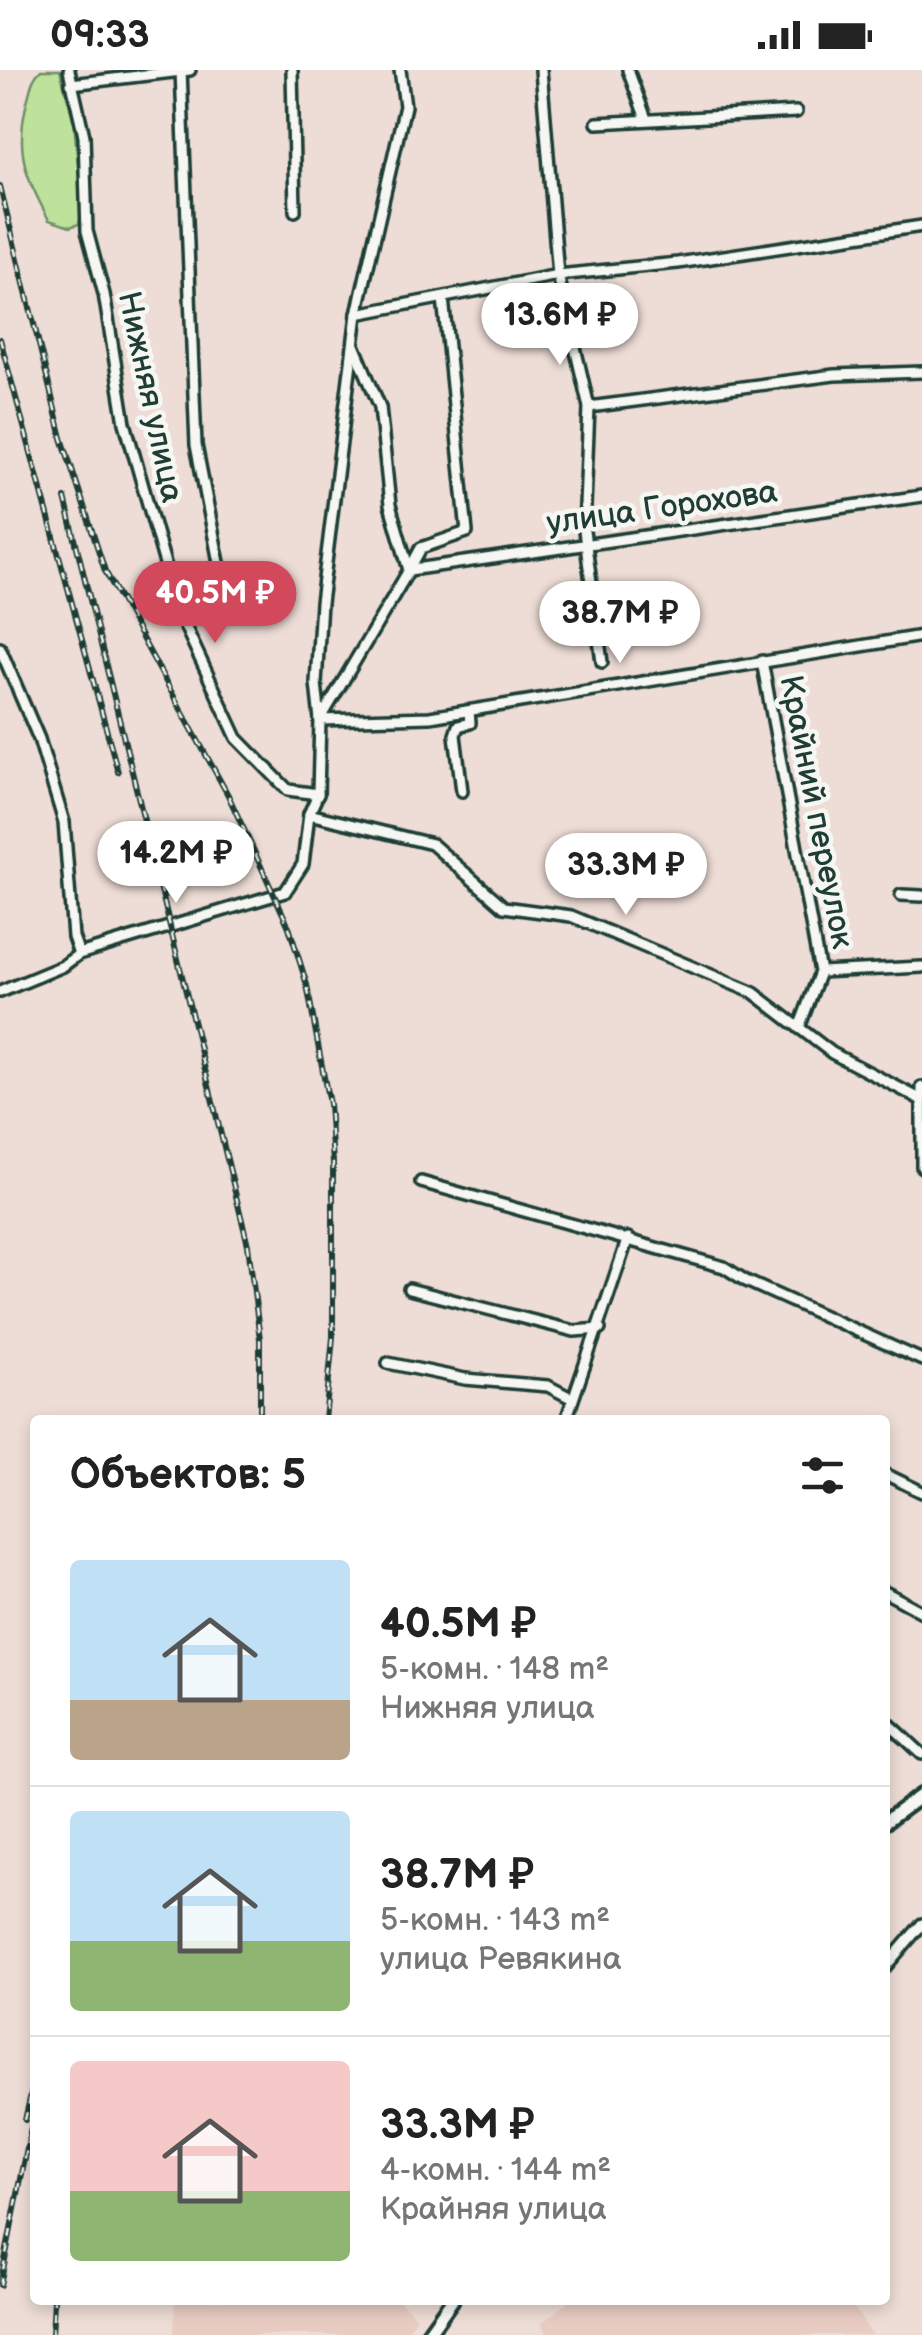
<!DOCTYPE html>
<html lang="ru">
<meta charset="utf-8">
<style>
body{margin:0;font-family:"Balsamiq Sans",sans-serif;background:#f2f2f2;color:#222;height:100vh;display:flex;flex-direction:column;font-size:38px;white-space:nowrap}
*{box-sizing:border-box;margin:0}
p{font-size:32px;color:#767676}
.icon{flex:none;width:55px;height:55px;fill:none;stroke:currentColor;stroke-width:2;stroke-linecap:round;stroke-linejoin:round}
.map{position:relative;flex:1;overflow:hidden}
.drawer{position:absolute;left:30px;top:1345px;width:860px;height:890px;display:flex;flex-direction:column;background:#fff;border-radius:10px;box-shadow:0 5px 15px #0003}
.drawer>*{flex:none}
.price{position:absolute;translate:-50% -85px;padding:0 22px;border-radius:35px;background:#fff;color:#222;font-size:32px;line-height:65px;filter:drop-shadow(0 2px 5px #0008)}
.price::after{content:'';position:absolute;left:50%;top:60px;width:30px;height:22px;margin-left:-15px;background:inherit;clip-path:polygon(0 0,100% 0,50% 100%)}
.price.on{background:#d1495b;color:#fff}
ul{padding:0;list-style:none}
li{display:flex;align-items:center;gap:30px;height:250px;padding:0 40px}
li+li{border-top:2px solid #e0e0e0}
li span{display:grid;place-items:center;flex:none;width:280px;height:200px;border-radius:10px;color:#555}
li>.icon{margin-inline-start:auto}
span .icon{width:120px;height:120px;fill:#fffc;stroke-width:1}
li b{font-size:42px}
h2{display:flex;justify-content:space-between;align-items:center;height:120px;padding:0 40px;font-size:42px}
.status{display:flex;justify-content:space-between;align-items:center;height:70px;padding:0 50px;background:#fff;direction:ltr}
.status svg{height:28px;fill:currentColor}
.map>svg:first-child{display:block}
.built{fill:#e8ccc2}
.green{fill:#bee19b;stroke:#6e8f68;stroke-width:2.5}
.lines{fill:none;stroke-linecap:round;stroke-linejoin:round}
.minor-casing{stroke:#1f3d34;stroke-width:16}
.major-casing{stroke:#1f3d34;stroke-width:19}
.minor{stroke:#f6f6f2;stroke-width:9}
.major{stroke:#f6f6f2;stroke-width:11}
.rail-casing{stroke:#1f3d34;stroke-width:6}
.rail{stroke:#f6f6f2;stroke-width:2.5;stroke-dasharray:8;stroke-linecap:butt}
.labels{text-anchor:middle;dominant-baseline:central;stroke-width:9;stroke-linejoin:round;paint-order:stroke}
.street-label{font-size:32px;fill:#1f3d34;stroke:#f6f6f2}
</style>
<div class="status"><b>09:33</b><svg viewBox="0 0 49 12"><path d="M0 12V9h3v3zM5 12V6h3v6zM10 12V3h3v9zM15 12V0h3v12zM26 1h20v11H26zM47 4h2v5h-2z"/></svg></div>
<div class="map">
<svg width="922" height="2265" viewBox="0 0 922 2265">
<rect width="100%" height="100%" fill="#eeddd6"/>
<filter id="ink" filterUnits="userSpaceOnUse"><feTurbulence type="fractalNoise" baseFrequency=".01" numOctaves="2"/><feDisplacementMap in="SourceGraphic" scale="20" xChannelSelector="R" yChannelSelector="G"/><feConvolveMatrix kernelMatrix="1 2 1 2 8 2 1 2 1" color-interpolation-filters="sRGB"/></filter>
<g filter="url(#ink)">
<g class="built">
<path d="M175 2230H398L417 2247 405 2265H174Z"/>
<path d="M571 2230H849L872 2265H548L541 2253Z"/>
</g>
<path class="green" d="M41 0H60L74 52 82 141 79 154 70 157 49 150C25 105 14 80 28 28 31 17 32 8 41 0Z"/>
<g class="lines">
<defs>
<g id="minor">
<path d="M69 0 84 66 87 161 104 224 125 353 179 543 237 668 288 720 318 724"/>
<path d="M181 0 196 375 225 523"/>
<path d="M292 0 295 141"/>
<path d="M541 0 558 205 589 337 584 461 602 592"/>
<path d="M628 0 646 49"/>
<path d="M71 14 190 0"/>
<path d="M597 53 796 42"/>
<path d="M357 244 558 205 678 193 922 156"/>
<path d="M589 337 834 305 922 302"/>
<path d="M409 500 922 426"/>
<path d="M409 500 421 478 467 462 443 228"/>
<path d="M0 578 39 669 64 752 73 867 79 884"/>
<path d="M762 591 820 902 799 958"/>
<path d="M320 650 430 647 922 566"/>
<path d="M320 650 409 500 390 435 380 337 354 275"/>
<path d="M462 721 455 665 458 656 470 653 469 641"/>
<path d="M309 744 432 774 504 837 571 846 754 923 832 983 920 1029"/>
<path d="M901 825 922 826"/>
<path d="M820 902 922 897"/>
<path d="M0 922 63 896 79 884 285 822 303 794 309 744 318 724 320 650 316 613 321 533 357 244 405 36 400 0"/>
<path d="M922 1017V1097"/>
<path d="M421 1112 724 1197 746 1211 922 1290"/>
<path d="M409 1219 574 1261 600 1259"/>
<path d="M388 1293 465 1309 548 1316 571 1328"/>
<path d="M566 1350 628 1168"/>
<path d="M885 1404 922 1422"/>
<path d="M885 1522 922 1542"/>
<path d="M885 1650 922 1684"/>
<path d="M885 1897 922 1854"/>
</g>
<g id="major">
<path d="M885 1752 922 1725"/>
<path d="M427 2265 452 2230"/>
</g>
</defs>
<use href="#minor" class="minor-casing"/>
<use href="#major" class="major-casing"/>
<use href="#minor" class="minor"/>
<use href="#major" class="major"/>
<defs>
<g id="rail">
<path d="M0 116 62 368 105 501 228 725 289 857 307 915 329 1034 333 1093V1267L325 1350"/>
<path d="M0 269 118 702"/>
<path d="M65 428 248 1175 260 1269V1350"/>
<path d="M25 2050 35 2007"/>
<path d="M0 2215 35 2038"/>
<path d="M52 2265 54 2230"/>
</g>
</defs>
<use href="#rail" class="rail-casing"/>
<use href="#rail" class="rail"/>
</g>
</g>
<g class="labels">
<g class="street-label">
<text transform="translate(150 327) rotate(78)">Нижняя улица</text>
<text transform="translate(662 438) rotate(-8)">улица Горохова</text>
<text transform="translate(816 742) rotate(79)">Крайний переулок</text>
</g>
</g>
</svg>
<b class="price" style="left:560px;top:298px">13.6M ₽</b>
<b class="price on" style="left:215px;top:576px">40.5M ₽</b>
<b class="price" style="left:620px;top:596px">38.7M ₽</b>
<b class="price" style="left:176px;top:836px">14.2M ₽</b>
<b class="price" style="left:626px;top:848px">33.3M ₽</b>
<section class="drawer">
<h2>Объектов: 5<svg class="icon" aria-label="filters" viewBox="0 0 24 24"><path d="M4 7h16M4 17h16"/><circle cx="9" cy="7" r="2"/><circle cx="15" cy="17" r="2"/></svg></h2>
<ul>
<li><span style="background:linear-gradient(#bfe0f5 70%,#b9a48a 0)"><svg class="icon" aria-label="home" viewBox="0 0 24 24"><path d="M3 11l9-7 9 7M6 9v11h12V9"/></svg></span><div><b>40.5M ₽</b><p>5-комн. · 148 m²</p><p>Нижняя улица</p></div></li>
<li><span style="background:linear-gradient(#bfe0f5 65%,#8fb573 0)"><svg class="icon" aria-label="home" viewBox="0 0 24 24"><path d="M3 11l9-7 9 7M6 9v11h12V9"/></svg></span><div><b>38.7M ₽</b><p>5-комн. · 143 m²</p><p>улица Ревякина</p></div></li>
<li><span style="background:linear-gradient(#f6c9c9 65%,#8fb573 0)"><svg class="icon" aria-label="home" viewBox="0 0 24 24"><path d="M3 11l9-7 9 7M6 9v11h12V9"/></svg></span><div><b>33.3M ₽</b><p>4-комн. · 144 m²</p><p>Крайняя улица</p></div></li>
</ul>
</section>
</div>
